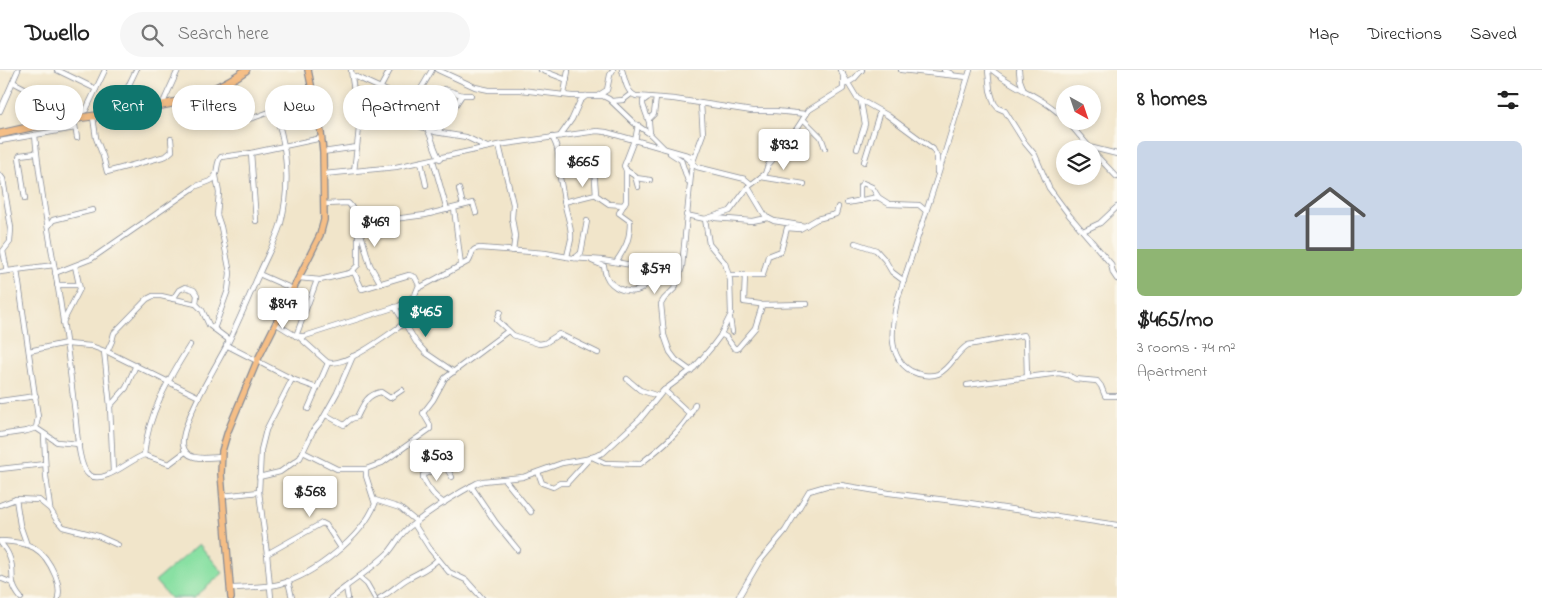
<!DOCTYPE html>
<meta charset="utf-8">
<style>
body{margin:0;font-family:"Indie Flower",sans-serif;background:#f6f6f6;color:#222;height:100vh;display:flex;flex-direction:column;font-size:19px;white-space:nowrap}
*{box-sizing:border-box;margin:0}
p{font-size:16px;color:#767676}
.icon{flex:none;width:28px;height:28px;fill:none;stroke:currentColor;stroke-width:2;stroke-linecap:round;stroke-linejoin:round}
.map{position:relative;flex:1;overflow:hidden}
.details{display:flex;flex-direction:column;background:#fff;width:425px}
.details>*{flex:none}
.top-card{position:absolute;left:15px;top:15px;width:475px;height:45px;display:flex;gap:10px}
.needle{width:32px;rotate:140deg}
.tools{position:absolute;left:1056px;top:15px;display:grid;gap:10px}
.tools a{display:grid;place-items:center;width:45px;height:45px;border-radius:50%;background:#fff;box-shadow:0 2px 8px #0003;font-size:25px}
.price{position:absolute;translate:-50% -42px;padding:0 11px;border-radius:5px;background:#fff;color:#222;font-size:16px;line-height:32px;filter:drop-shadow(0 1px 2px #0008)}
.price::after{content:'';position:absolute;left:50%;top:30px;width:15px;height:11px;margin-left:-8px;background:inherit;clip-path:polygon(0 0,100% 0,50% 100%)}
.price.on{background:#0f766e;color:#fff}
ul{padding:0;list-style:none}
li{display:grid;align-content:center;gap:10px;height:265px;padding:0 20px}
li+li{border-top:1px solid #e0e0e0}
li span{display:grid;place-items:center;height:155px;border-radius:8px;color:#555}
li>.icon{margin-inline-start:auto}
span .icon{width:90px;height:90px;fill:#fffc;stroke-width:1}
li b{font-size:21px}
h2{display:flex;justify-content:space-between;align-items:center;height:60px;padding:0 20px;font-size:21px}
.tag{padding:0 18px;border-radius:22px;background:#fff;box-shadow:0 2px 8px #0003;font-size:18px;line-height:45px}
.tag.on{background:#0f766e;color:#fff}
header{display:flex;align-items:center;gap:30px;box-sizing:border-box;height:70px;padding:0 25px;background:#fff;border-bottom:1px solid #e0e0e0}
header strong{font-size:24px}
nav{display:flex;gap:28px;margin-inline-start:auto;font-size:18px}
.search{width:350px;height:45px;background:#f6f6f6;display:flex;align-items:center;gap:12px;box-sizing:border-box;padding:0 18px;border-radius:28px;color:#767676;font-size:19px}
main{display:flex;flex:1;min-height:0}
.map>svg:first-child{display:block}
.green{fill:#89e0a3;stroke:#528880}
.lines{fill:none;stroke-linecap:round;stroke-linejoin:round}
.minor-casing{stroke:#868a94;stroke-width:6}
.major-casing{stroke:#868a94;stroke-width:8}
.highway-casing{stroke:#868a94;stroke-width:9}
.minor{stroke:#fff;stroke-width:4.5}
.major{stroke:#f5be86;stroke-width:5.5}
.highway{stroke:#f5be86;stroke-width:7}
</style>
<header>
<strong>Dwello</strong>
<div class="search"><svg class="icon" aria-label="search" viewBox="0 0 24 24"><circle cx="10" cy="10" r="6"/><path d="M15 15l6 6"/></svg>Search here</div>
<nav><a>Map</a><a>Directions</a><a>Saved</a></nav>
</header>
<main>
<div class="map">
<svg width="1117" height="528" viewBox="0 0 1117 528">
<rect width="100%" height="100%" fill="#fbf7ec"/>
<filter id="ink" filterUnits="userSpaceOnUse"><feTurbulence type="fractalNoise" baseFrequency=".02" numOctaves="2"/><feDisplacementMap in="SourceGraphic" scale="10" xChannelSelector="R" yChannelSelector="G"/><feConvolveMatrix kernelMatrix="1 2 1 2 8 2 1 2 1" color-interpolation-filters="sRGB"/></filter>
<filter id="wash" filterUnits="userSpaceOnUse"><feTurbulence type="fractalNoise" baseFrequency=".0096" numOctaves="4" result="noise"/><feDisplacementMap in="SourceGraphic" scale="20" xChannelSelector="R" yChannelSelector="G"/><feGaussianBlur stdDeviation="1.12" result="paint"/><feColorMatrix in="noise" values="0 0 0 0 0 0 0 0 0 0 0 0 0 0 0 0 0 1.4 0 .05"/><feComposite in="paint" operator="in"/></filter>
<g filter="url(#wash)">
<rect width="100%" height="100%" fill="#f1e5ca"/>
<path class="green" d="M199 474 223 503 194 528H170L155 511Z"/>
</g>
<g filter="url(#ink)">
<g class="lines">
<defs>
<g id="minor">
<path d="M57 0 96 19"/>
<path d="M438 0 475 17 489 20H521L572 26H603L609 29 634 53 650 64"/>
<path d="M541 0 567 10"/>
<path d="M622 0C625 9 626 22 636 26L674 29 752 41H775L806 44"/>
<path d="M840 0 857 28 887 45 933 79 937 87V102"/>
<path d="M901 0 967 7"/>
<path d="M944 0 952 4"/>
<path d="M970 0 938 105 897 231C892 255 886 286 911 301 919 305 930 307 938 304 951 298 956 282 968 275L1024 265 1026 269 1027 307"/>
<path d="M988 0 990 20 994 33 998 38 1005 41 1025 73 1035 85 1049 118 1069 145 1111 194 1113 203 1117 209"/>
<path d="M992 0C1015 19 1044 27 1065 49"/>
<path d="M1019 0 1020 10 1023 18"/>
<path d="M352 5 409 31"/>
<path d="M13 12 78 47"/>
<path d="M846 14 854 9 862 0"/>
<path d="M444 19 462 25"/>
<path d="M564 24 568 1"/>
<path d="M599 25 607 20 610 5 613 0"/>
<path d="M647 28 643 31V35L649 52 650 64 664 78"/>
<path d="M612 31 623 30 631 24"/>
<path d="M162 35 178 0"/>
<path d="M400 36V50"/>
<path d="M0 41 18 0"/>
<path d="M71 43 81 42 86 40 105 0"/>
<path d="M115 44 136 0"/>
<path d="M93 47 96 68 103 86 107 102 166 86 172 81 171 69"/>
<path d="M74 49 77 68"/>
<path d="M649 49 654 44 656 28"/>
<path d="M803 49 821 67 825 78"/>
<path d="M239 50 253 48 275 40 315 31"/>
<path d="M1067 51 1091 79"/>
<path d="M371 53 403 50 435 62 466 67 487 77"/>
<path d="M362 57 364 48 390 0"/>
<path d="M359 58C373 54 407 35 417 24 423 17 427 8 432 0"/>
<path d="M427 59C433 69 433 78 440 89"/>
<path d="M438 62 462 25H471"/>
<path d="M35 65C40 121 51 175 60 230 66 268 71 306 75 343 77 358 78 397 89 405 104 415 129 390 144 385L169 394 185 382"/>
<path d="M560 66 572 49 580 31 586 26"/>
<path d="M552 67C560 79 559 94 560 108 562 117 563 126 565 135 567 146 572 157 571 169 570 175 568 181 567 187"/>
<path d="M634 70 624 96 626 100 635 106 638 117"/>
<path d="M0 71 75 58"/>
<path d="M635 71 638 55"/>
<path d="M499 75 513 134 512 148 515 166 513 181"/>
<path d="M1089 77 1117 84"/>
<path d="M857 79 865 54 861 32"/>
<path d="M1092 81 1117 107"/>
<path d="M323 82 357 77 359 58 351 0"/>
<path d="M251 83 256 151"/>
<path d="M670 83 681 90 688 111"/>
<path d="M685 87 697 97 745 109 751 114"/>
<path d="M433 90 447 140"/>
<path d="M421 92 426 115"/>
<path d="M864 92 880 41"/>
<path d="M354 101 357 77"/>
<path d="M324 104 396 97 498 75 597 61 606 62 694 87"/>
<path d="M0 105 3 109 11 158 10 172 3 181 7 201"/>
<path d="M761 107 804 114"/>
<path d="M636 108 650 110"/>
<path d="M748 117 766 147 774 151 805 156 817 149 836 144 838 137"/>
<path d="M459 119 463 135"/>
<path d="M596 125 609 134 624 135"/>
<path d="M25 129 19 87 20 85 36 83"/>
<path d="M860 131V116L863 113 872 117 879 128"/>
<path d="M564 132 596 124 594 97"/>
<path d="M847 133 878 127 889 134 919 135 926 141"/>
<path d="M324 134 348 133C355 138 354 150 363 153L425 145 473 133 476 143"/>
<path d="M454 138 461 196"/>
<path d="M686 145 705 149 730 141 748 117 765 104 768 95 774 88 779 78 794 63 809 40 843 19V4"/>
<path d="M715 148 752 151 768 148"/>
<path d="M357 150 370 195 381 214"/>
<path d="M48 157 53 150 93 140"/>
<path d="M1083 161 1100 153 1117 137"/>
<path d="M855 173 876 180 885 190 892 202 904 211"/>
<path d="M575 188 581 183 587 151"/>
<path d="M592 191 604 196C605 203 606 209 612 214 621 222 640 226 646 213"/>
<path d="M616 192C626 177 630 170 630 151L619 143 626 131V99"/>
<path d="M352 201 358 195V162"/>
<path d="M0 202 54 195"/>
<path d="M55 203 91 189 195 117C200 114 207 113 212 110 219 106 215 93 221 87L251 83 322 68"/>
<path d="M259 204 293 219"/>
<path d="M730 205H763L768 186 781 181 787 158 800 159 807 155"/>
<path d="M57 215H79"/>
<path d="M419 218 469 191C473 184 470 179 480 178L545 183 573 188 602 190 644 197H656L680 206"/>
<path d="M173 229 179 220 185 217 194 220 197 225 196 234"/>
<path d="M761 235 807 234"/>
<path d="M395 237 416 272 426 283 454 302"/>
<path d="M500 242 497 250 513 265 539 274 545 273 559 264 598 283"/>
<path d="M730 248 732 262"/>
<path d="M63 252 80 219 75 196"/>
<path d="M275 253 296 266H305L399 236 415 225 419 215 415 207 409 205 362 219 354 202 320 210 299 208"/>
<path d="M214 259 228 220 230 203 221 157 217 145 219 123 216 106"/>
<path d="M721 264 726 267 734 278 737 279 755 258 762 236 760 234 744 232 745 205"/>
<path d="M296 266 317 210"/>
<path d="M298 266 327 292C344 299 390 263 405 253"/>
<path d="M67 274 91 276 110 283 199 327"/>
<path d="M226 275 292 309 317 318"/>
<path d="M29 281 66 273"/>
<path d="M104 281 110 336 113 402"/>
<path d="M107 282 112 271 114 263 147 229 153 226H161L196 234 202 240 209 255 229 270"/>
<path d="M691 301 676 290 670 282 664 265 661 234 664 229 675 218 682 197 692 94 703 64 701 34"/>
<path d="M627 309 640 320 658 326"/>
<path d="M967 315 1059 303 1068 305 1075 309 1097 311 1101 316 1105 326H1117"/>
<path d="M664 320 691 345"/>
<path d="M0 331 36 326"/>
<path d="M110 336 126 318 136 295"/>
<path d="M308 339 328 293"/>
<path d="M326 345 344 355 351 349 357 347C363 335 366 325 381 322L390 328 402 320"/>
<path d="M36 358 57 372 79 374"/>
<path d="M0 365 27 361 36 358 38 347 17 200"/>
<path d="M44 365 46 406 50 438"/>
<path d="M303 382 337 399H366L382 393 430 359V355L423 343 433 330 445 308 508 261"/>
<path d="M144 385C148 344 168 310 190 275"/>
<path d="M222 387C209 387 186 393 183 375 180 354 216 296 227 275 239 251 249 226 260 202 267 186 276 170 281 153 288 124 288 91 281 62 279 55 276 48 275 40"/>
<path d="M592 387 605 393 640 394C658 380 688 356 695 334"/>
<path d="M0 399 45 394"/>
<path d="M538 402 542 413 553 417 560 413H567L589 389"/>
<path d="M259 407 280 402 300 388 313 361 322 350 337 323 353 286"/>
<path d="M505 410 531 442"/>
<path d="M471 416 496 453 518 480"/>
<path d="M222 426 259 422"/>
<path d="M16 429 20 455 27 475"/>
<path d="M375 430 400 438 417 452"/>
<path d="M444 433C434 427 428 418 423 408V405L444 394 452 407"/>
<path d="M0 435 16 429 39 430 50 439 56 449 63 457 98 466 118 475"/>
<path d="M414 454 430 479 449 502 466 510 482 528"/>
<path d="M0 471C30 472 43 477 55 505 58 513 60 519 58 528"/>
<path d="M0 472C3 476 7 480 9 486 17 504 6 510 21 528"/>
<path d="M267 484 322 453 326 455 341 478"/>
<path d="M359 507 367 514 375 528"/>
<path d="M0 508 12 513"/>
<path d="M288 511 292 528"/>
<path d="M346 517 348 528"/>
<path d="M230 518C246 517 264 518 280 514 314 505 362 467 375 434L366 406V399"/>
<path d="M271 528 267 484 259 422 261 380 266 360 292 309"/>
<path d="M331 528C350 513 370 500 388 483 395 475 399 466 407 459 429 441 453 426 477 413L483 411 523 407 562 393 586 389 603 383 640 349 663 321 694 298 711 278 720 266 731 244 730 210 725 193 709 174 705 149"/>
<path d="M380 528C391 522 397 515 407 509 419 502 429 499 438 489"/>
<path d="M738 528 759 492 785 461 809 421 826 416 841 415 889 423 963 432 1117 455"/>
</g>
<path id="major" d="M231 528 221 404 222 381 228 361 257 291 320 165 324 150 323 82 321 63 308 0"/>
<path id="highway" d="M0 64C26 58 53 52 79 48 137 40 197 36 246 0"/>
</defs>
<use href="#minor" class="minor-casing"/>
<use href="#major" class="major-casing"/>
<use href="#highway" class="highway-casing"/>
<use href="#minor" class="minor"/>
<use href="#major" class="major"/>
<use href="#highway" class="highway"/>
</g>
</g>
</svg>
<div class="tools">
<a><svg class="needle" viewBox="-14 -14 28 28"><path d="M0-13l5 13h-10z" fill="#e53935"/><path d="M0 13l5-13h-10z" fill="#767676"/></svg></a>
<a><svg class="icon" aria-label="layers" viewBox="0 0 24 24"><path d="M12 4l9 5-9 5-9-5zM3 14l9 5 9-5"/></svg></a>
</div>
<b class="price" style="left:784px;top:101px">$932</b>
<b class="price" style="left:583px;top:118px">$665</b>
<b class="price" style="left:375px;top:178px">$469</b>
<b class="price" style="left:655px;top:225px">$579</b>
<b class="price" style="left:283px;top:260px">$847</b>
<b class="price on" style="left:426px;top:268px">$465</b>
<b class="price" style="left:437px;top:412px">$503</b>
<b class="price" style="left:310px;top:448px">$568</b>
<div class="top-card">
<a class="tag">Buy</a>
<a class="tag on">Rent</a>
<a class="tag">Filters</a>
<a class="tag">New</a>
<a class="tag">Apartment</a>
</div>
</div>
<section class="details">
<h2>8 homes<svg class="icon" aria-label="filters" viewBox="0 0 24 24"><path d="M4 7h16M4 17h16"/><circle cx="9" cy="7" r="2"/><circle cx="15" cy="17" r="2"/></svg></h2>
<ul>
<li><span style="background:linear-gradient(#c9d6e8 70%,#8fb573 0)"><svg class="icon" aria-label="home" viewBox="0 0 24 24"><path d="M3 11l9-7 9 7M6 9v11h12V9"/></svg></span><div><b>$465/mo</b><p>3 rooms · 74 m²</p><p>Apartment</p></div></li>
</ul>
</section>
</main>
